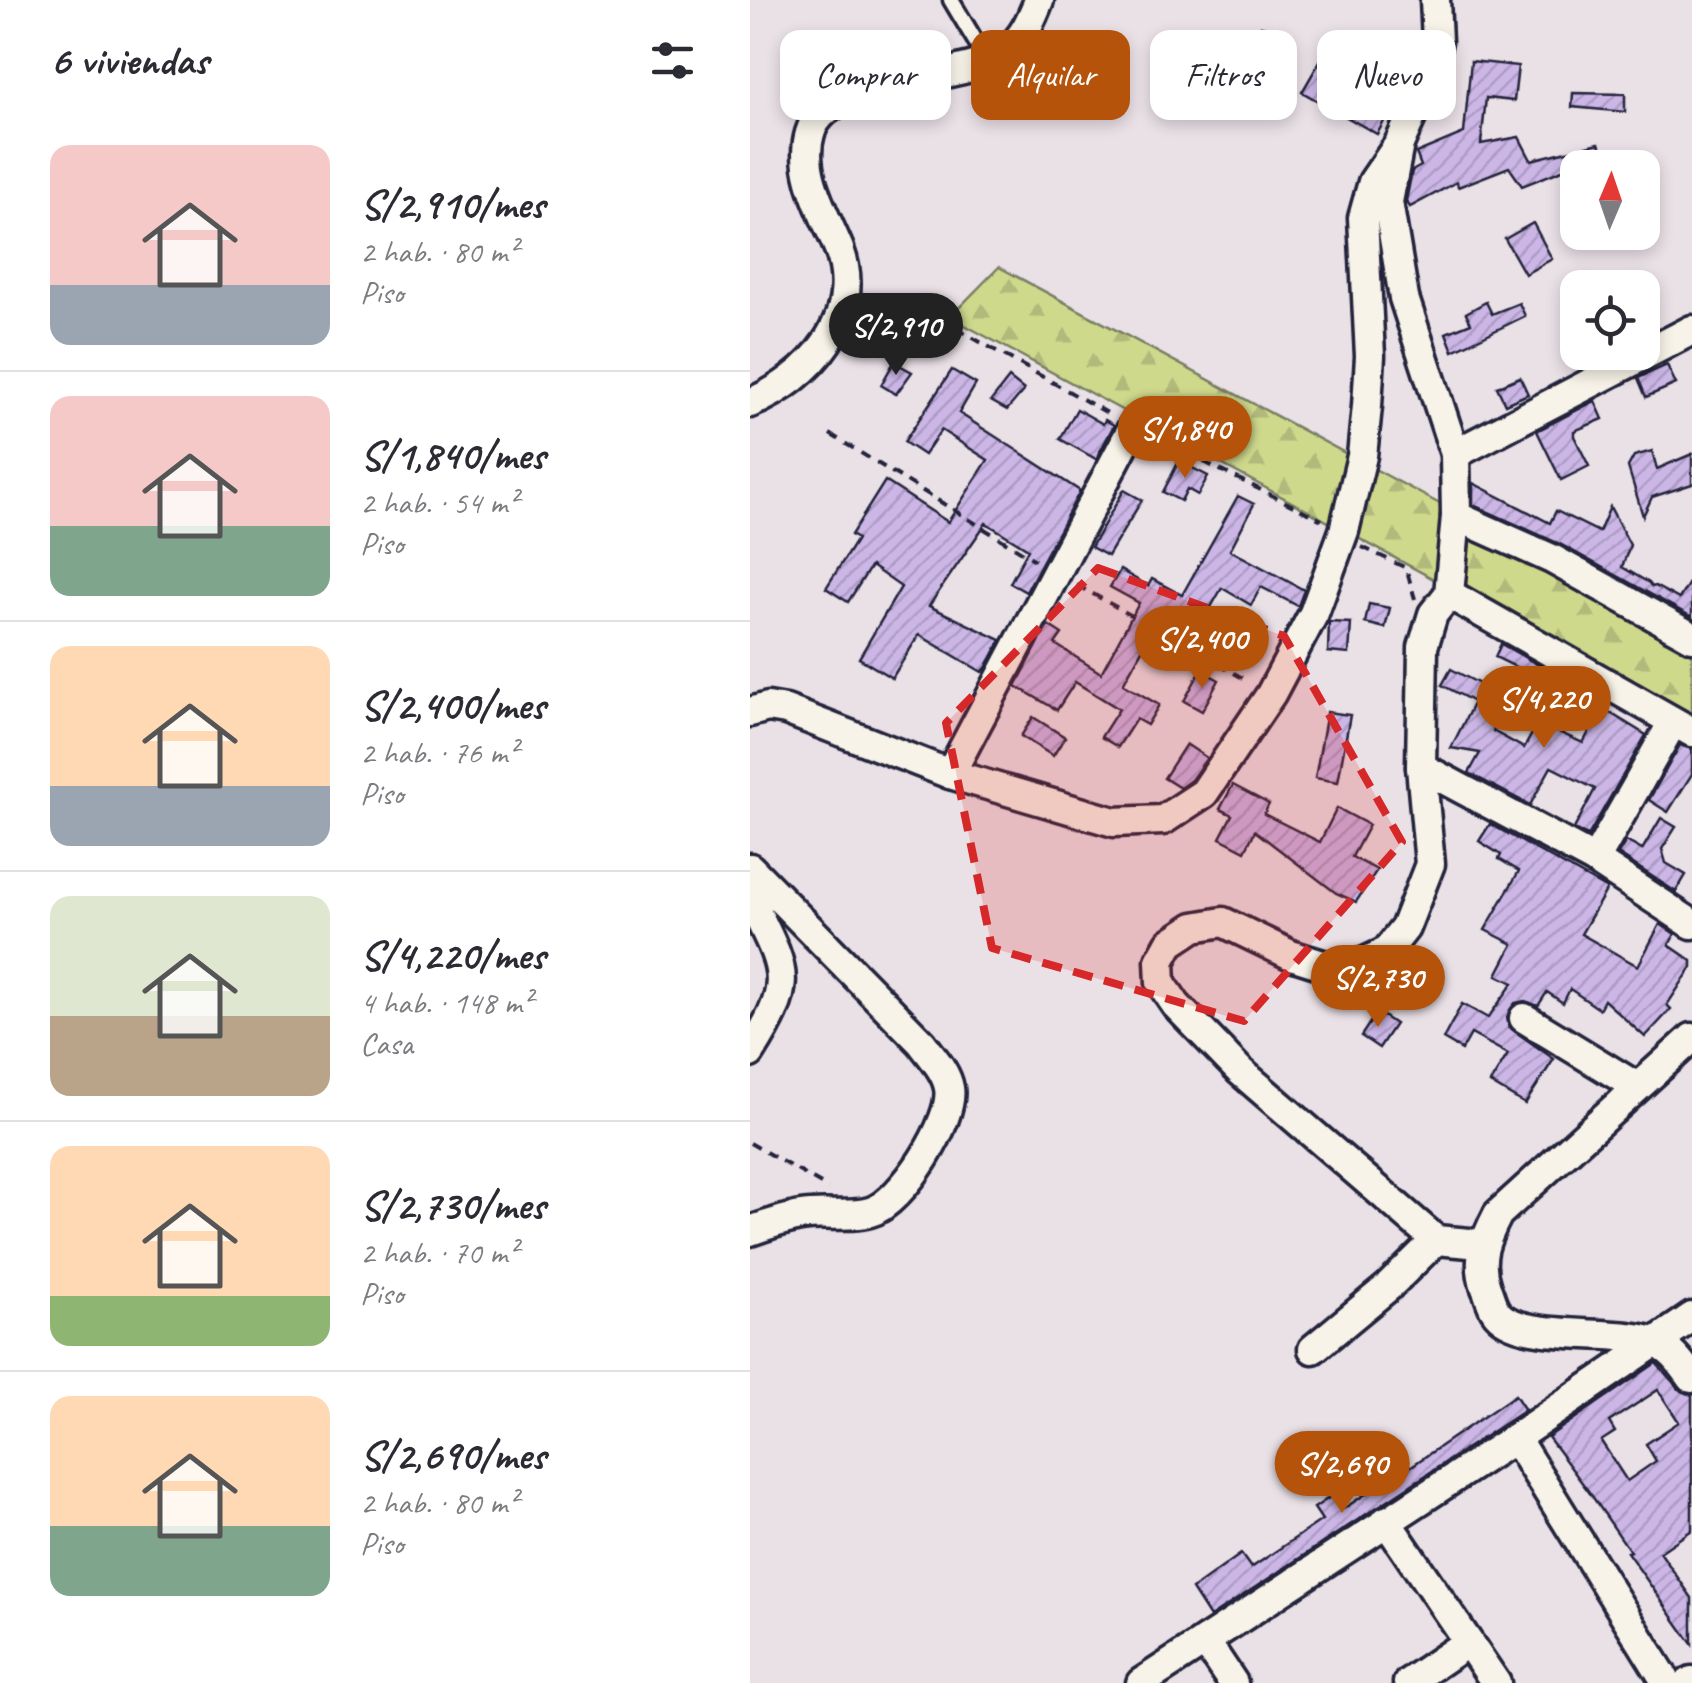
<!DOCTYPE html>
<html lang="es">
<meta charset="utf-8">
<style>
body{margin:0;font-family:Caveat,sans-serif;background:#f7f7f7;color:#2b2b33;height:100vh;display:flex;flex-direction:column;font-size:38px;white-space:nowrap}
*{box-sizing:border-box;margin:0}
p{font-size:32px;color:#7c7c81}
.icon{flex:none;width:55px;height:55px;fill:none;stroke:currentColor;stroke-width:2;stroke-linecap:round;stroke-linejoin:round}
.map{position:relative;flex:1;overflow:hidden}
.panel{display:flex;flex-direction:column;background:#fff;width:750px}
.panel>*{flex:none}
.hud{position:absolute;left:30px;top:30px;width:760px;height:90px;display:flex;gap:20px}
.needle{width:65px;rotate:2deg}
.buttons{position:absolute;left:810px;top:150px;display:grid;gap:20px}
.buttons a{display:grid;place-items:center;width:100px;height:100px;border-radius:20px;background:#fff;box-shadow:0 5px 15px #0003;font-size:50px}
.price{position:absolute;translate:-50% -85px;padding:0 22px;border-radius:35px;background:#b45309;color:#fff;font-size:32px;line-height:65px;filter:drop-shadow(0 2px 5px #0008)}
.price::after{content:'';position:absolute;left:50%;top:60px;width:30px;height:22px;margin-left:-15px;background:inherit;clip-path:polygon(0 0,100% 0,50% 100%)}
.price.on{background:#222;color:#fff}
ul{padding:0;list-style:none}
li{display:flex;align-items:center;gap:30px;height:250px;padding:0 50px}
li+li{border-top:2px solid #e1e1e2}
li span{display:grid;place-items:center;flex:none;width:280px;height:200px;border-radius:20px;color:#555}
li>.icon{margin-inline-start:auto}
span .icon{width:120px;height:120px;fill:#fffc;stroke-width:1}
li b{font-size:42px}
h2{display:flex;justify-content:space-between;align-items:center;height:120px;padding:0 50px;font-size:42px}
.pill{padding:0 35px;border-radius:20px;background:#fff;box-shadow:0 5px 15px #0003;font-size:35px;line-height:90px}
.pill.on{background:#b45309;color:#fff}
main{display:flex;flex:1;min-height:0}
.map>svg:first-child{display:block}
.forest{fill:url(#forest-firs);stroke:#787e64;stroke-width:2.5}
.building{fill:url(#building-hatch);stroke:#22223b;stroke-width:2.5;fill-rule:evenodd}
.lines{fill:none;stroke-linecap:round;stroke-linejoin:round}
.service-casing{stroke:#22223b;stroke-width:21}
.minor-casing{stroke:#22223b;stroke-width:35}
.path{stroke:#22223b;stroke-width:4;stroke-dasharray:10 8;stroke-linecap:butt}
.service{stroke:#f7f3e8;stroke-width:14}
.minor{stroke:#f7f3e8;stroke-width:28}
.marked{fill:#d62828;fill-opacity:0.2;stroke:#d62828;stroke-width:8;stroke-dasharray:20 12;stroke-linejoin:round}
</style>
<main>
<section class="panel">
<h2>6 viviendas<svg class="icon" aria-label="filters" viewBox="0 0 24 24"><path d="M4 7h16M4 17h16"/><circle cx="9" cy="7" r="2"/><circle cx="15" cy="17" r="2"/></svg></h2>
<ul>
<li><span style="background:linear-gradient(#f6c9c9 70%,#9aa5b1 0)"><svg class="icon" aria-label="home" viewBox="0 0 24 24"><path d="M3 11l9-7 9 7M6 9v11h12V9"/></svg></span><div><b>S/2,910/mes</b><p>2 hab. · 80 m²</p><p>Piso</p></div></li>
<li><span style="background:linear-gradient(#f6c9c9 65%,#7fa58c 0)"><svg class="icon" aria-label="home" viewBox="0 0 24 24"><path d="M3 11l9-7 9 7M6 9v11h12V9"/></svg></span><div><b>S/1,840/mes</b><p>2 hab. · 54 m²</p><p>Piso</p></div></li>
<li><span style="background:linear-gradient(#ffd9b3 70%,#9aa5b1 0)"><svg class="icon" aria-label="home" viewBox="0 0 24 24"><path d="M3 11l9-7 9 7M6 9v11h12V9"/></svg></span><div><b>S/2,400/mes</b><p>2 hab. · 76 m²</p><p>Piso</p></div></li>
<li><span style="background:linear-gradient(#dfe7d0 60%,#b9a48a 0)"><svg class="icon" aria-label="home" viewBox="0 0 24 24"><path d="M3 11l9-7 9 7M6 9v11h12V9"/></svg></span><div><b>S/4,220/mes</b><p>4 hab. · 148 m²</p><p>Casa</p></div></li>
<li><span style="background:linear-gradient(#ffd9b3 75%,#8fb573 0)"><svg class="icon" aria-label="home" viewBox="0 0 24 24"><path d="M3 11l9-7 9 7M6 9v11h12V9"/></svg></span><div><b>S/2,730/mes</b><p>2 hab. · 70 m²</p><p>Piso</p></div></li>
<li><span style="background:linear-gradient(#ffd9b3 65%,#7fa58c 0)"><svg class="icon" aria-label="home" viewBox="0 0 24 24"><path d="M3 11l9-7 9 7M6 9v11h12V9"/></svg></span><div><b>S/2,690/mes</b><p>2 hab. · 80 m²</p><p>Piso</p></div></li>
</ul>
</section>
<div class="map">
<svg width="942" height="1683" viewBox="0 0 942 1683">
<defs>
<pattern id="forest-firs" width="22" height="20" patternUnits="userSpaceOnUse" patternTransform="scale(2.5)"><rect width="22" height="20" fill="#cfd98c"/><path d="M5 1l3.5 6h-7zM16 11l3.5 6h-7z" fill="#b1ba7a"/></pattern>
<pattern id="building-hatch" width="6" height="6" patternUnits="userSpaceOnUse" patternTransform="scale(2.5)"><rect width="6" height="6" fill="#cbb6e6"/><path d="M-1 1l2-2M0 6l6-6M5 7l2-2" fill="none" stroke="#ae9cc6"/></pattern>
</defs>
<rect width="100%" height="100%" fill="#eae1e7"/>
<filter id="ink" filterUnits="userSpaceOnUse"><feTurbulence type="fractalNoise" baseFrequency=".01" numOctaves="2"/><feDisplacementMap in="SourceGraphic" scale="20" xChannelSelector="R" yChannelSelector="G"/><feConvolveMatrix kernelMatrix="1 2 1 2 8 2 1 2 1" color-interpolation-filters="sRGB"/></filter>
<g filter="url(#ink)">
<path class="forest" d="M249 267 701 510 942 645V719L200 317Z"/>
<g class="building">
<path d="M511 26 536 32 527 73 461 59 458 81 431 76 437 37 507 47Z"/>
<path d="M580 44 654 86 627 134 552 92Z"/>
<path d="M721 61 768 66 764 101 736 98 731 144 769 137 781 160 849 143 853 154 772 186 759 167 708 187 707 182 660 207 656 201 662 171 671 166 666 153 714 133Z"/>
<path d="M823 93 875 94V112L822 107Z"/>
<path d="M783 223 802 259 775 274 755 239Z"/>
<path d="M736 302 742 314 769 303 775 316 703 351 696 333 721 323 716 313Z"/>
<path d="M144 362 162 372 146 394 131 385Z"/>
<path d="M917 365 926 384 896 397 888 378Z"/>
<path d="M202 370 226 384 209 413 330 491 276 592 260 583 278 549 236 523 179 606 251 640 236 668 232 672 169 635 142 678 109 658 151 587 121 566 98 602 76 588 107 539 101 535 135 481 198 522 238 460 191 430 174 455 154 442Z"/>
<path d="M770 377 778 394 755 404 747 387Z"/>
<path d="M259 378 274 390 257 410 241 401Z"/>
<path d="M845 401 853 419 824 431V436L839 466 811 480 787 431Z"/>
<path d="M327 409 353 424 355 420 364 425 346 459 310 439Z"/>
<path d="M902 451 907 469 942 454V484L902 497 893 516 878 467 884 456Z"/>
<path d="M429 461 458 476 448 495 437 489 431 501 413 492Z"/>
<path d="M723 483 800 523 806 511 849 532 860 507 880 545 872 567 899 583 902 587 905 586 929 599 942 578V617L810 544 723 505Z"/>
<path d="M374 490 392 500 358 556 341 547Z"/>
<path d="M488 496 504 504 480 550 554 590 548 606 511 587 501 605 472 588 445 635 411 616 373 684 409 705 397 725 386 719 368 747 351 737 369 709 325 682 307 710 266 686 298 625 312 634 305 644 351 673 389 603 360 587 370 570 398 586 402 579 432 595Z"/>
<path d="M619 604 640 608 635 628 615 623Z"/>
<path d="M579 622 601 623 599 654 578 652Z"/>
<path d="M751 644 842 695 838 702 745 657Z"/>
<path d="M701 669 760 700 743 731 774 748 788 723 833 743 852 708 896 735 838 836 824 829 845 789 801 767 780 805 719 773 730 753 701 748 724 702 692 685Z"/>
<path d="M451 670 469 680 452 711 434 701Z"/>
<path d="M577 712 600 715 588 782 565 778Z"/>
<path d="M283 717 315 737 303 756 271 736Z"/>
<path d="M436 744 457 758 441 780 430 788 414 778Z"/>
<path d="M930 745 942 749V774L918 812 899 800Z"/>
<path d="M483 785 519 804 514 814 570 842 587 808 619 825 602 857 627 870 606 902 586 893 505 831 495 851 470 838 482 815 470 809Z"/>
<path d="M911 818 926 827 912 849 916 863 936 875 926 892 868 854 876 841 892 850Z"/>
<path d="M740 824 857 889 831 934 888 966 910 924 925 934 919 945 942 961V967L917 1005 921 1009 895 1037 854 1000 849 1009 820 989 813 1003 797 992 788 1006 775 1001 765 1003 757 1017 759 1027 804 1059 775 1104 740 1083 758 1054 721 1034 712 1050 693 1039 712 1004 738 1018 763 983 747 975 763 944 735 930 769 871 749 859 751 855 729 841Z"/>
<path d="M627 1012 645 1024 629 1048 611 1036Z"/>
<path d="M906 1363 929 1389 942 1395V1530L910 1552 942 1598V1644L877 1552 880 1551 842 1496 798 1437ZM908 1390 929 1422 896 1444 906 1461 877 1481 851 1441 865 1432 859 1422Z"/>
<path d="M765 1395 775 1410 460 1617 442 1589 491 1554 501 1568 572 1520 564 1508 583 1495 593 1509 637 1480 634 1476 656 1461 660 1467Z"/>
</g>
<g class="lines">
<defs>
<path id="service" d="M201 0 238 62"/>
<g id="minor">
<path d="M685 0 687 41 677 82 649 144 638 202 654 298 705 454 706 516 802 559 942 637"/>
<path d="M0 403C59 379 115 317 89 249 75 214 48 173 60 133 78 73 217 84 257 51 274 37 281 20 289 0"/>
<path d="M705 454 942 330"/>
<path d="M706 516 699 594 683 614 673 647 671 767 680 864 655 928 636 952 613 963 576 966 541 955 473 922 444 927 420 943 410 961 411 983 426 1005 490 1071 686 1240 731 1244"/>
<path d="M699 594 942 732"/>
<path d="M0 712 18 707 36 710 200 774 364 822 413 820 454 793 521 694 564 613 594 531 612 456 617 406 620 356 613 218 623 182 649 144"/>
<path d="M671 767 845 860 942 924"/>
<path d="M200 774 383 427"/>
<path d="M845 860 923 722"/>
<path d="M0 868 172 1043C182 1057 196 1071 199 1088 205 1119 152 1203 120 1212 99 1218 74 1212 51 1216 34 1219 17 1225 0 1231"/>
<path d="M0 899C36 973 46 980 0 1053"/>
<path d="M774 1018 887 1087"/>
<path d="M942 1038 748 1214C735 1239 726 1259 736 1288 739 1294 741 1304 745 1310 765 1343 865 1328 903 1342 921 1348 931 1363 942 1378"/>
<path d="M563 1349 638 1287 686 1240"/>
<path d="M765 1438 917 1683"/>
<path d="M636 1521 746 1683"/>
<path d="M455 1641 483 1683"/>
<path d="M391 1683 765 1438 942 1317"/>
<path d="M658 1683 718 1642"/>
<path d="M939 1683 942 1681"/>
</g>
</defs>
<use href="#service" class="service-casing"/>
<use href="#minor" class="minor-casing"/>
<g class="path">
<path d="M191 320 361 415"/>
<path d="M80 434 285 560"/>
<path d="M405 438 572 520"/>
<path d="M612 547 656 568 665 599"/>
<path d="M327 585 498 681"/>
<path d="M0 1143 78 1188"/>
</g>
<use href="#service" class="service"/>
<use href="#minor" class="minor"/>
</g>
</g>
<path class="marked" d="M348 568 534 636 652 842 494 1021 242 948 196 723Z"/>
</svg>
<div class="buttons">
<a><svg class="needle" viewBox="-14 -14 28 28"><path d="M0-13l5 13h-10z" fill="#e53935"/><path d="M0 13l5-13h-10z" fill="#7c7c81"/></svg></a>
<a><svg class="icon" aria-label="locate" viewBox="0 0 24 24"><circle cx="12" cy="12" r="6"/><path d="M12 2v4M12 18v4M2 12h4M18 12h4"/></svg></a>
</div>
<b class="price on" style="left:146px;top:378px">S/2,910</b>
<b class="price" style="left:435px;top:481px">S/1,840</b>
<b class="price" style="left:452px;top:691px">S/2,400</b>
<b class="price" style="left:794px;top:751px">S/4,220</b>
<b class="price" style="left:628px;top:1030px">S/2,730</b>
<b class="price" style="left:592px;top:1516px">S/2,690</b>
<div class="hud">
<a class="pill">Comprar</a>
<a class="pill on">Alquilar</a>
<a class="pill">Filtros</a>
<a class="pill">Nuevo</a>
</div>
</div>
</main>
